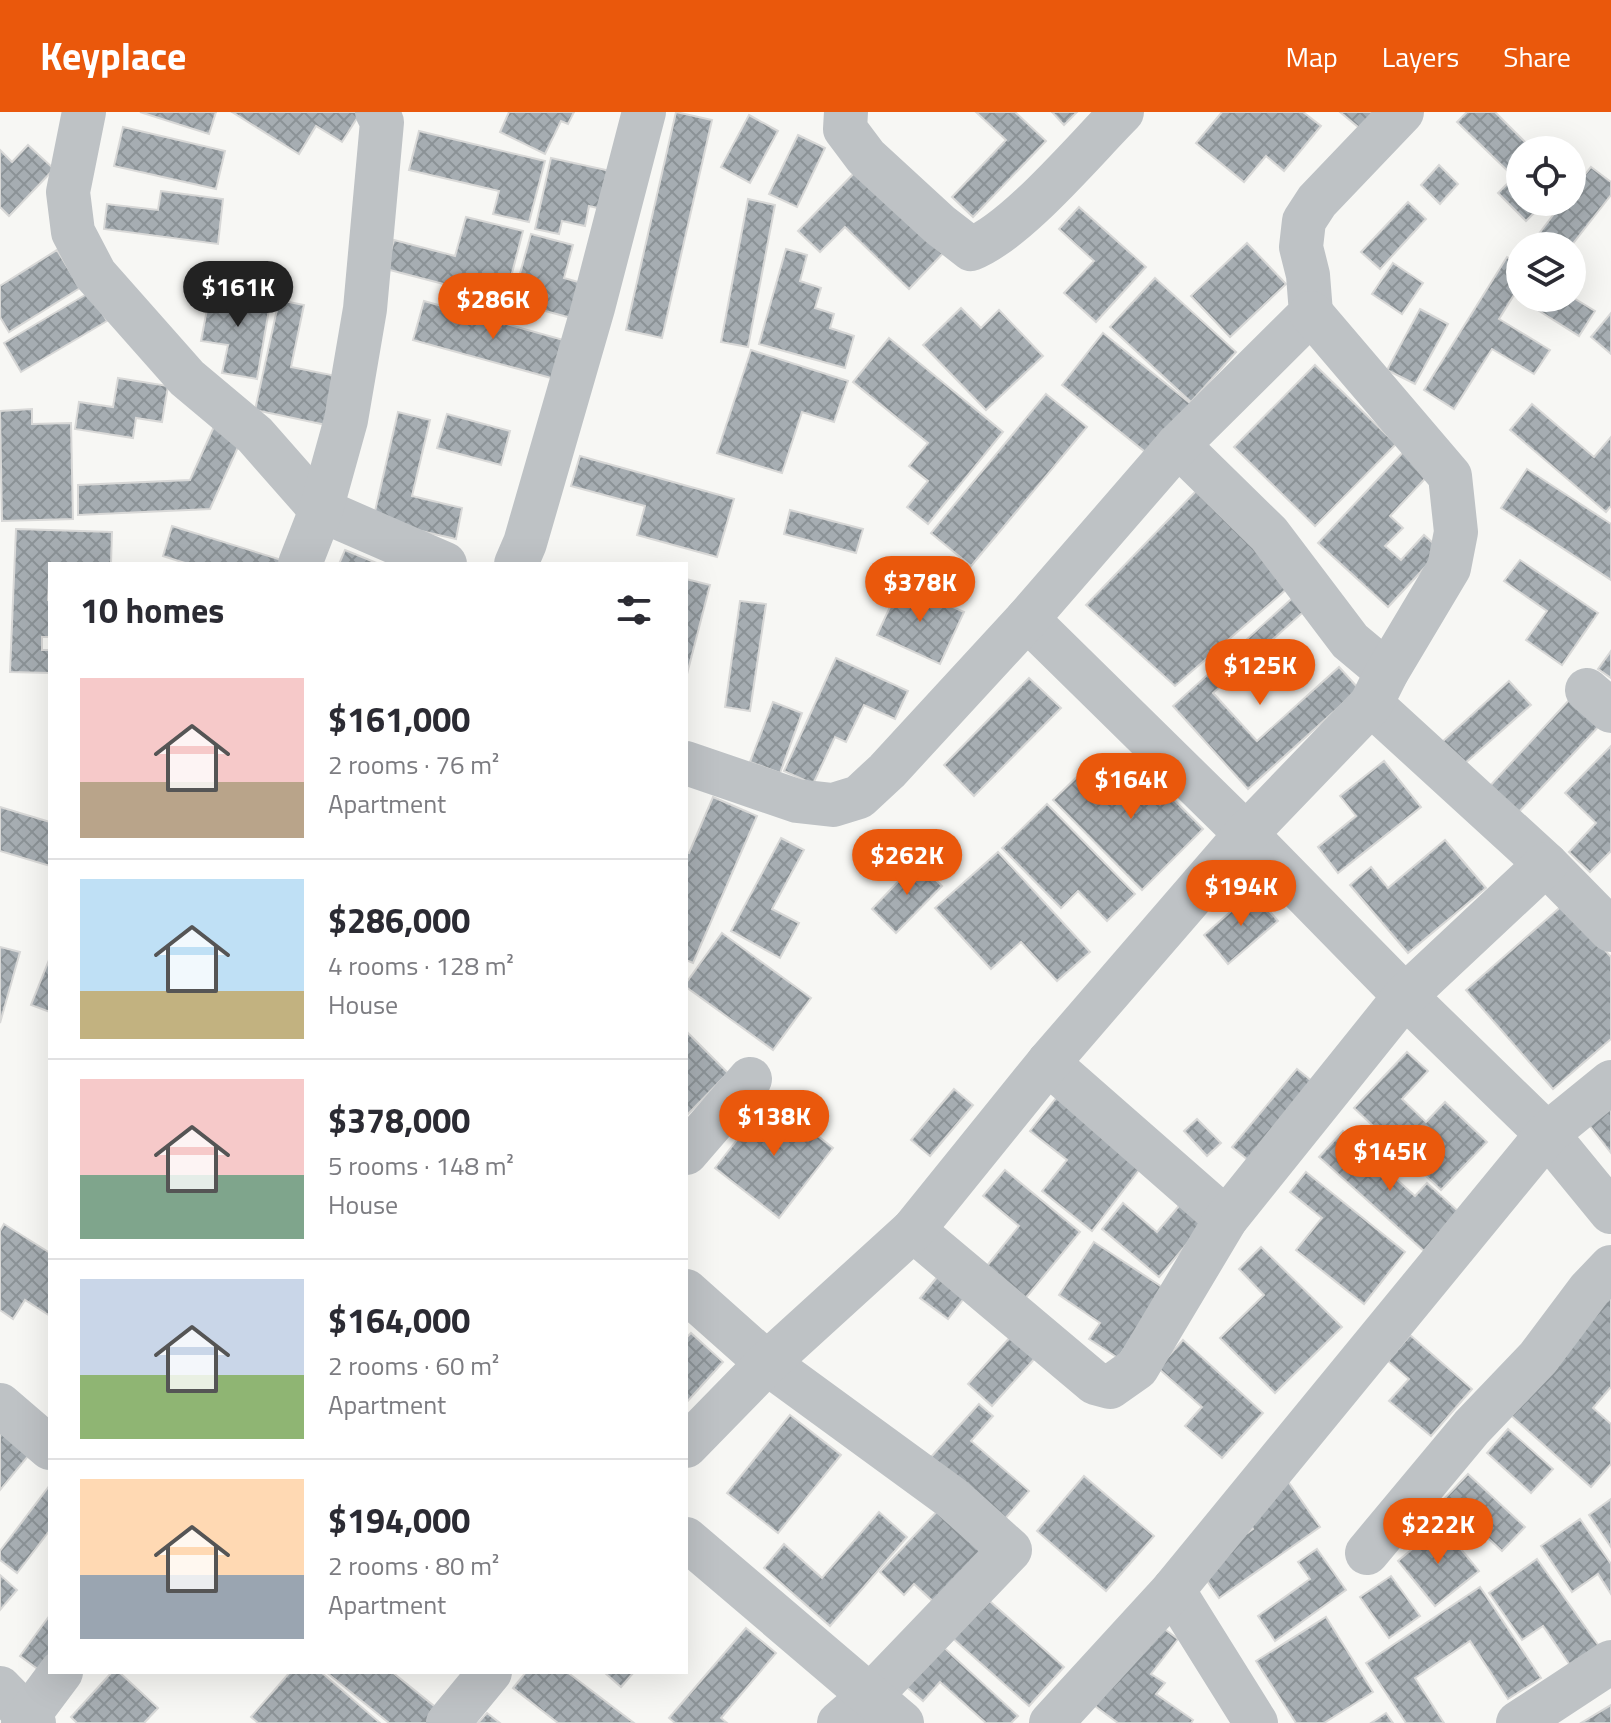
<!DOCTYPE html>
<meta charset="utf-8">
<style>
body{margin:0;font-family:"Titillium Web",sans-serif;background:#f2f2f3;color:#2b2b33;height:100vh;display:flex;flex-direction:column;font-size:30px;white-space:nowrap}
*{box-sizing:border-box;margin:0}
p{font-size:26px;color:#7c7c81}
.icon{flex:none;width:44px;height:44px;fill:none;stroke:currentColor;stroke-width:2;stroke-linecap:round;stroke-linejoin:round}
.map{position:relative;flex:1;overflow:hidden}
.sheet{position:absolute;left:48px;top:450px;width:640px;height:1112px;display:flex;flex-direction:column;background:#fff;border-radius:0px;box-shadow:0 8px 32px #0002}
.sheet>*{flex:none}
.controls{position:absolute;left:1506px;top:24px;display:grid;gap:16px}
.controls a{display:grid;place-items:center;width:80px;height:80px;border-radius:50%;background:#fff;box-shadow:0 8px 32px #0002;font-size:40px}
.price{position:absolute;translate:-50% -68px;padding:0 18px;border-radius:28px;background:#ea580c;color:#fff;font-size:26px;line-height:52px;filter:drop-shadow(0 2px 4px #0008)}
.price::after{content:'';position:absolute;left:50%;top:48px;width:24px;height:18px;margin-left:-12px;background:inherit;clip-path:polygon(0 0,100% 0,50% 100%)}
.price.selected{background:#222;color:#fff}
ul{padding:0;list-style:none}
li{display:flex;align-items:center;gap:24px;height:200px;padding:0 32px}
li+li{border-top:2px solid #e1e1e2}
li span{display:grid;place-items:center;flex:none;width:224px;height:160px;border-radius:0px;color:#555}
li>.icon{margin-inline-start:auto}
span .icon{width:96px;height:96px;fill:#fffc;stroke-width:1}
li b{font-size:34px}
h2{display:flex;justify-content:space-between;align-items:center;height:96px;padding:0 32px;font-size:34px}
header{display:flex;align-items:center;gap:48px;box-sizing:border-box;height:112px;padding:0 40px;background:#ea580c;color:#fff}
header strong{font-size:38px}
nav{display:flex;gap:44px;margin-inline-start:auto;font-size:28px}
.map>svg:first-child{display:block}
.building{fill:url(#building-cross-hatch);stroke:#d8d8d7;stroke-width:2}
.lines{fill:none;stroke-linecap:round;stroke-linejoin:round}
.street{stroke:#bec2c5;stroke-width:44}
</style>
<header>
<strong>Keyplace</strong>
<nav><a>Map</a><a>Layers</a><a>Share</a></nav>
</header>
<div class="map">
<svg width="1611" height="1611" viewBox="0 0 1611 1611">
<defs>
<pattern id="building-cross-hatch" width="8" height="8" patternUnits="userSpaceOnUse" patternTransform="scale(2)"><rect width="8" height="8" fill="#a6adb2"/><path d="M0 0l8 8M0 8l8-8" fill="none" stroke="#8b9296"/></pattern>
</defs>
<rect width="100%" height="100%" fill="#f7f7f4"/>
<g class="building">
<path d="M140 0H216L209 22Z"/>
<path d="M232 0H361L342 30 316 14 299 42Z"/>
<path d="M509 0H574L568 12 561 9 545 42 500 20Z"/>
<path d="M676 0 712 8 662 226 626 218Z"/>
<path d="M976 0H1015L1046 29 973 105 952 85 1006 28Z"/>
<path d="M1052 0H1077L1064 13Z"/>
<path d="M1222 0H1303L1321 14 1284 59 1266 44 1244 70 1196 31Z"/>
<path d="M1340 0H1378L1363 19Z"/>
<path d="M1467 0H1495L1533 38H1520V90H1545L1526 109 1498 81 1514 65 1457 10Z"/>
<path d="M749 3 778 19 750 71 721 55Z"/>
<path d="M123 15 225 39 216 77 114 54Z"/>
<path d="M419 19 545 49 529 110 493 102 499 79 409 58Z"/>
<path d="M798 23 825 36 797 95 769 82Z"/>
<path d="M28 33 54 57 9 104 0 95V38L12 50Z"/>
<path d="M551 46 615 60 606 98 589 94 585 114 562 109 559 122 535 117Z"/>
<path d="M862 53 948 136 909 177 845 115 820 140 798 119Z"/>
<path d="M1439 53 1458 72 1440 92 1421 73Z"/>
<path d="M1591 55 1611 70V83L1571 134H1553L1538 123 1563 90H1572V79Z"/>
<path d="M161 79 223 87 218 132 104 117 107 92 158 98Z"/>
<path d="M748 87 775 93 748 235 721 230Z"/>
<path d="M1408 90 1426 107 1380 157 1361 140Z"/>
<path d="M1079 95 1146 155 1096 210 1064 181 1094 149 1059 117Z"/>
<path d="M466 105 523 119 505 188 386 157 394 128 455 144Z"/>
<path d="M531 122 573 133 564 166 596 175 586 210 512 190Z"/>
<path d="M1247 131 1286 172 1230 225 1191 184Z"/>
<path d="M786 137 807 143 800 169 821 176 815 196 834 202 830 216 854 224 845 256 759 232Z"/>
<path d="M57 138 80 176 9 220 0 205V174Z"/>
<path d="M1507 145 1520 153V186L1572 185 1595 199 1579 224 1514 183 1499 207 1550 238 1534 262 1492 237 1454 297 1424 278Z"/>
<path d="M1393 151 1423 171 1402 202 1372 182Z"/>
<path d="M1155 166 1236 240 1191 290 1110 215Z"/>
<path d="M211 176 271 186 257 267 222 261 228 233 201 229Z"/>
<path d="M90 180 107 209 21 260 4 231Z"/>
<path d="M279 188 304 193 291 255 341 265 331 314 255 298Z"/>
<path d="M424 189 574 231 562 269 413 228Z"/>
<path d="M961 196 981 216 999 198 1043 244 986 298 923 233Z"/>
<path d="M1420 197 1448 212 1415 272 1387 258Z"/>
<path d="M1611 201V242L1591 225Z"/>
<path d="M1103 221 1196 296 1154 347 1062 273Z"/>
<path d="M889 226 1003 320 928 412 907 395 928 369 909 354 928 331 853 270Z"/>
<path d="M751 238 848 269 834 310 802 300 782 361 717 341Z"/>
<path d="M1315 253 1396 332 1315 414 1234 335Z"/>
<path d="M118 266 168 274 162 310 136 306 133 326 75 317 79 290 113 295Z"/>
<path d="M1046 282 1087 315 971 454 931 421Z"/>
<path d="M1532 292 1594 345 1611 325V394L1606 400 1510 318Z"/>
<path d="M32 297V312L71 311 73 407 2 409 0 299Z"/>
<path d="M398 300 430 308 412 384 462 396 456 427 373 408Z"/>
<path d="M447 302 510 319 501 353 437 336Z"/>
<path d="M216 310 244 322 210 397 78 403V373L190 368Z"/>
<path d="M1410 333 1435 356 1390 404 1403 416 1385 434 1401 448 1424 423 1441 438 1388 495 1318 431Z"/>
<path d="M580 344 734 387 717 445 637 423 645 394 571 374Z"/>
<path d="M1527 357 1611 412V468L1501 396Z"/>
<path d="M1199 376 1296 469 1175 574 1086 493Z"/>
<path d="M790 398 863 417 856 441 784 422Z"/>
<path d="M172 414 288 450V452H188L163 444Z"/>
<path d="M16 417 112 420 111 452H50L48 488H50V525H42V538H50V561L10 560Z"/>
<path d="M345 438 379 452H339Z"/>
<path d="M1520 448 1598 501 1562 553 1526 528 1547 499 1504 469Z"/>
<path d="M686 467 710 473 686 566Z"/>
<path d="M901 471 964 500 940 552 877 523Z"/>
<path d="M1298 481 1310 494 1213 581 1257 629 1339 555 1359 577 1248 677 1173 594Z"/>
<path d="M740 489 766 492 750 599 725 595Z"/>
<path d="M1611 539V566L1598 557Z"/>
<path d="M836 546 908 579 895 607 864 593 846 630 835 625 813 672 784 659Z"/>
<path d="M1029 566 1061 596 974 684 944 653Z"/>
<path d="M1509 569 1531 593 1463 653 1442 630Z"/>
<path d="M1571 586 1600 613 1516 703 1488 676Z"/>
<path d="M773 590 802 601 780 661 750 650Z"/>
<path d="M1611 634V739L1590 760 1569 740 1596 711 1565 681Z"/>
<path d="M1136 649 1203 717 1142 778 1053 688 1084 658 1104 680Z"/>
<path d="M1384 649 1421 695 1338 761 1318 735 1356 704 1340 684Z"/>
<path d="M713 685 757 704 693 851 686 848V740L689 741Z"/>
<path d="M1047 692 1135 782 1107 809 1078 779 1061 796 1002 736Z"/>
<path d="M0 695 50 710V754L0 739Z"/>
<path d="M781 726 804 738 772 797 799 811 780 846 731 819Z"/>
<path d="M1445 728 1486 776 1408 841 1350 773 1371 755 1388 776Z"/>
<path d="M998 740 1090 840 1057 869 1021 830 991 857 935 796Z"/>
<path d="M917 750 942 774 896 821 872 797Z"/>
<path d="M1253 780 1278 809 1228 852 1204 823Z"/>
<path d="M1564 792 1611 845V927L1553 977 1466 878Z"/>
<path d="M722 821 811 886 773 938 686 875V871Z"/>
<path d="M0 835 20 840 0 911Z"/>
<path d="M49 848H50V900L31 893Z"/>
<path d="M686 919 728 961 686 1004Z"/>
<path d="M1407 940 1428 959 1402 987 1426 1010 1445 990 1487 1030 1441 1078 1354 996Z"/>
<path d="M1297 957 1313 970 1248 1048 1232 1035Z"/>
<path d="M954 977 973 993 930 1044 911 1028Z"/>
<path d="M1057 985 1143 1053 1092 1119 1042 1079 1067 1048 1030 1019Z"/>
<path d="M770 986 833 1036 779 1106 715 1056Z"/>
<path d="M1611 988V1041L1586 1009Z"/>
<path d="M1197 1007 1221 1031 1207 1044 1184 1019Z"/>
<path d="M1343 1019 1415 1084 1427 1071 1459 1100 1424 1139 1319 1045Z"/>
<path d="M1005 1058 1080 1120 1024 1188 986 1155 1019 1114 983 1084Z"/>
<path d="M1306 1060 1405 1140 1364 1192 1296 1138 1322 1106 1290 1080Z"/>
<path d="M1184 1088 1207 1108 1159 1165 1102 1117 1123 1091 1157 1120Z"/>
<path d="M4 1112 50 1141V1204L25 1188 13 1207 0 1198V1119Z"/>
<path d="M1094 1130 1165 1177 1118 1246 1089 1227 1100 1211 1059 1183Z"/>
<path d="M1261 1135 1342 1215 1275 1281 1220 1226 1264 1183 1239 1157Z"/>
<path d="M938 1164 965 1185 948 1207 920 1186Z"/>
<path d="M1611 1183V1275L1593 1296 1611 1312V1352L1591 1375 1506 1299Z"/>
<path d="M691 1221 723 1250 686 1291V1226Z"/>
<path d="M1013 1222 1037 1244 992 1294 968 1272Z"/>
<path d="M1410 1223 1472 1277 1431 1324 1389 1289 1409 1267 1388 1249Z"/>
<path d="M1183 1228 1263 1301 1222 1346 1185 1314 1202 1295 1158 1256Z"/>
<path d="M979 1292 993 1304 971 1329 1029 1379 1003 1409 931 1345Z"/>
<path d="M790 1303 841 1343 778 1421 727 1381Z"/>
<path d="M0 1310 34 1337 0 1378Z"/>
<path d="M1508 1317 1553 1357 1531 1381 1487 1341Z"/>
<path d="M1468 1362 1525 1415 1502 1439 1445 1386Z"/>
<path d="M1084 1364 1154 1424 1106 1479 1037 1419Z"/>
<path d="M1287 1368 1320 1415 1219 1486 1198 1456 1253 1417 1242 1400Z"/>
<path d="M50 1373V1418L17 1461 0 1448V1439Z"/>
<path d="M1611 1387V1435L1589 1403Z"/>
<path d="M945 1391 994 1437 939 1495 914 1472 904 1483 880 1460Z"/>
<path d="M879 1400 907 1425 830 1514 764 1456 784 1432 822 1466Z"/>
<path d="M1580 1407 1611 1452V1482L1598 1462 1572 1480 1541 1434Z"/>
<path d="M1441 1413 1479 1459 1435 1494 1398 1449Z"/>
<path d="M1317 1437 1346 1478 1275 1529 1258 1504 1310 1467 1298 1450Z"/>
<path d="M1537 1447 1601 1537 1572 1556 1543 1514 1522 1528 1489 1481Z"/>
<path d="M0 1463 17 1478 0 1498Z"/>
<path d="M1391 1464 1420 1504 1389 1526 1360 1485Z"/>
<path d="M1480 1475 1541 1566 1508 1587 1470 1529 1415 1566 1444 1611H1406L1366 1551Z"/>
<path d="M984 1484 1064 1555 1029 1594 949 1523Z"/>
<path d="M50 1503V1566L20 1544Z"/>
<path d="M1326 1505 1373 1580 1324 1611H1296L1256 1549Z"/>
<path d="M1156 1511 1178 1527 1151 1562 1165 1571 1156 1582 1193 1608 1191 1611H1118L1095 1594Z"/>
<path d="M746 1516 776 1541 721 1606 727 1611H675L669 1606Z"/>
<path d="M940 1532 1018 1604 1011 1611H986L940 1570 923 1589 903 1572Z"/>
<path d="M112 1560H119L158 1596 144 1611H77L71 1605Z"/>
<path d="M290 1560H321L380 1611H258L251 1605Z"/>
<path d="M326 1560H392L439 1598 429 1611H389Z"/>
<path d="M526 1560H567L634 1611H558L513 1576Z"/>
<path d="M604 1560H634L621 1575Z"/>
<path d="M1611 1593V1611H1581Z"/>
<path d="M487 1601 500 1611H478Z"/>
<path d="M1386 1601 1393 1611H1371Z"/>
</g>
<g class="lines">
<g class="street">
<path d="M84 0 68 80 73 120 95 162 187 266 255 323 321 398 445 452"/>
<path d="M846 0 845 17 866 45 940 113 971 137C1017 119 1085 37 1122 0"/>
<path d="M1178 333 1269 422 1350 529 1387 560"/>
<path d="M300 452 321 398 346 308 365 197 382 10 377 0"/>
<path d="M516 452 525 431 593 196 644 0"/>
<path d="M1027 507 1246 722 1405 884 1547 1022 1611 1100"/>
<path d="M1587 578 1611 599"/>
<path d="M1371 592 1546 752 1611 818"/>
<path d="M686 651 797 689 833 693 859 685 887 659 1027 507 1178 333 1311 201 1308 163 1301 135 1304 109 1317 89 1402 0"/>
<path d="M1048 951 1226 1107"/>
<path d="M686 1041 750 967"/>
<path d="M913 1118 1095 1271 1110 1275 1137 1256 1226 1107 1405 884 1546 752"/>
<path d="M686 1179 767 1251 952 1386 1010 1438 870 1584 839 1611"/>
<path d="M0 1293 50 1336"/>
<path d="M686 1334 767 1251 913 1118 1048 951 1246 722 1371 592 1387 560 1449 456 1456 420 1450 364 1311 201"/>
<path d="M686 1427 902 1611"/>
<path d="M1367 1441 1472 1315 1538 1246 1589 1178 1611 1155"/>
<path d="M1173 1478 1256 1611"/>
<path d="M0 1576 34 1611"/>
<path d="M23 1611 61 1560"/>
<path d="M448 1611 490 1560"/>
<path d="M1051 1611 1173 1478 1547 1022 1611 970"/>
<path d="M1518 1611 1611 1550"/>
</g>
</g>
</svg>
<div class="controls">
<a><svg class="icon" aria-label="locate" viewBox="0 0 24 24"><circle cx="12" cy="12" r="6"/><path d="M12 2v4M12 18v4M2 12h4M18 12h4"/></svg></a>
<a><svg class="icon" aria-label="layers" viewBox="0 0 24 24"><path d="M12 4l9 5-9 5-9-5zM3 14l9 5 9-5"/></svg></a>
</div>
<b class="price selected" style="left:238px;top:217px">$161K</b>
<b class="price" style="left:493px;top:229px">$286K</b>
<b class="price" style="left:920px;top:512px">$378K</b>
<b class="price" style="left:1260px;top:595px">$125K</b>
<b class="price" style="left:1131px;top:709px">$164K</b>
<b class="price" style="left:907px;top:785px">$262K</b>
<b class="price" style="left:1241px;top:816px">$194K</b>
<b class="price" style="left:774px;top:1046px">$138K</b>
<b class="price" style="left:1390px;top:1081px">$145K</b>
<b class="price" style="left:1438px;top:1454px">$222K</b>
<section class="sheet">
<h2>10 homes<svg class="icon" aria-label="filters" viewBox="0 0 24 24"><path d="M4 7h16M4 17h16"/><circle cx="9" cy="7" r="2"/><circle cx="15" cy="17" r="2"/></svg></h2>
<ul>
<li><span style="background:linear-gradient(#f6c9c9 65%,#b9a48a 0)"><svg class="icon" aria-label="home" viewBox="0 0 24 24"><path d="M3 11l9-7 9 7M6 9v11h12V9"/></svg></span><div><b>$161,000</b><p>2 rooms · 76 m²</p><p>Apartment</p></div></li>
<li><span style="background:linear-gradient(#bfe0f5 70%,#c2b280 0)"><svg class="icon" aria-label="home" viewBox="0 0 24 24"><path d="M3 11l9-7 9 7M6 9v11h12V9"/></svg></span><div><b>$286,000</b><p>4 rooms · 128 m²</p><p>House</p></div></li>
<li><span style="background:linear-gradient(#f6c9c9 60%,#7fa58c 0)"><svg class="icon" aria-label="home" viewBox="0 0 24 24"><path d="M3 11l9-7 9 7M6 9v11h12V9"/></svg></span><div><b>$378,000</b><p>5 rooms · 148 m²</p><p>House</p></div></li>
<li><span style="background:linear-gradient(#c9d6e8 60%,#8fb573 0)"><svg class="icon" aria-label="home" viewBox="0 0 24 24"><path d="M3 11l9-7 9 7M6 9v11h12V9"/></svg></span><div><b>$164,000</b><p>2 rooms · 60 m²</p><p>Apartment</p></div></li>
<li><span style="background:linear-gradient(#ffd9b3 60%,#9aa5b1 0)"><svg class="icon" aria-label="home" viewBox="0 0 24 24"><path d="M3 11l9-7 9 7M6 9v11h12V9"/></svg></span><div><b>$194,000</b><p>2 rooms · 80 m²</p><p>Apartment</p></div></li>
</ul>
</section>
</div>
